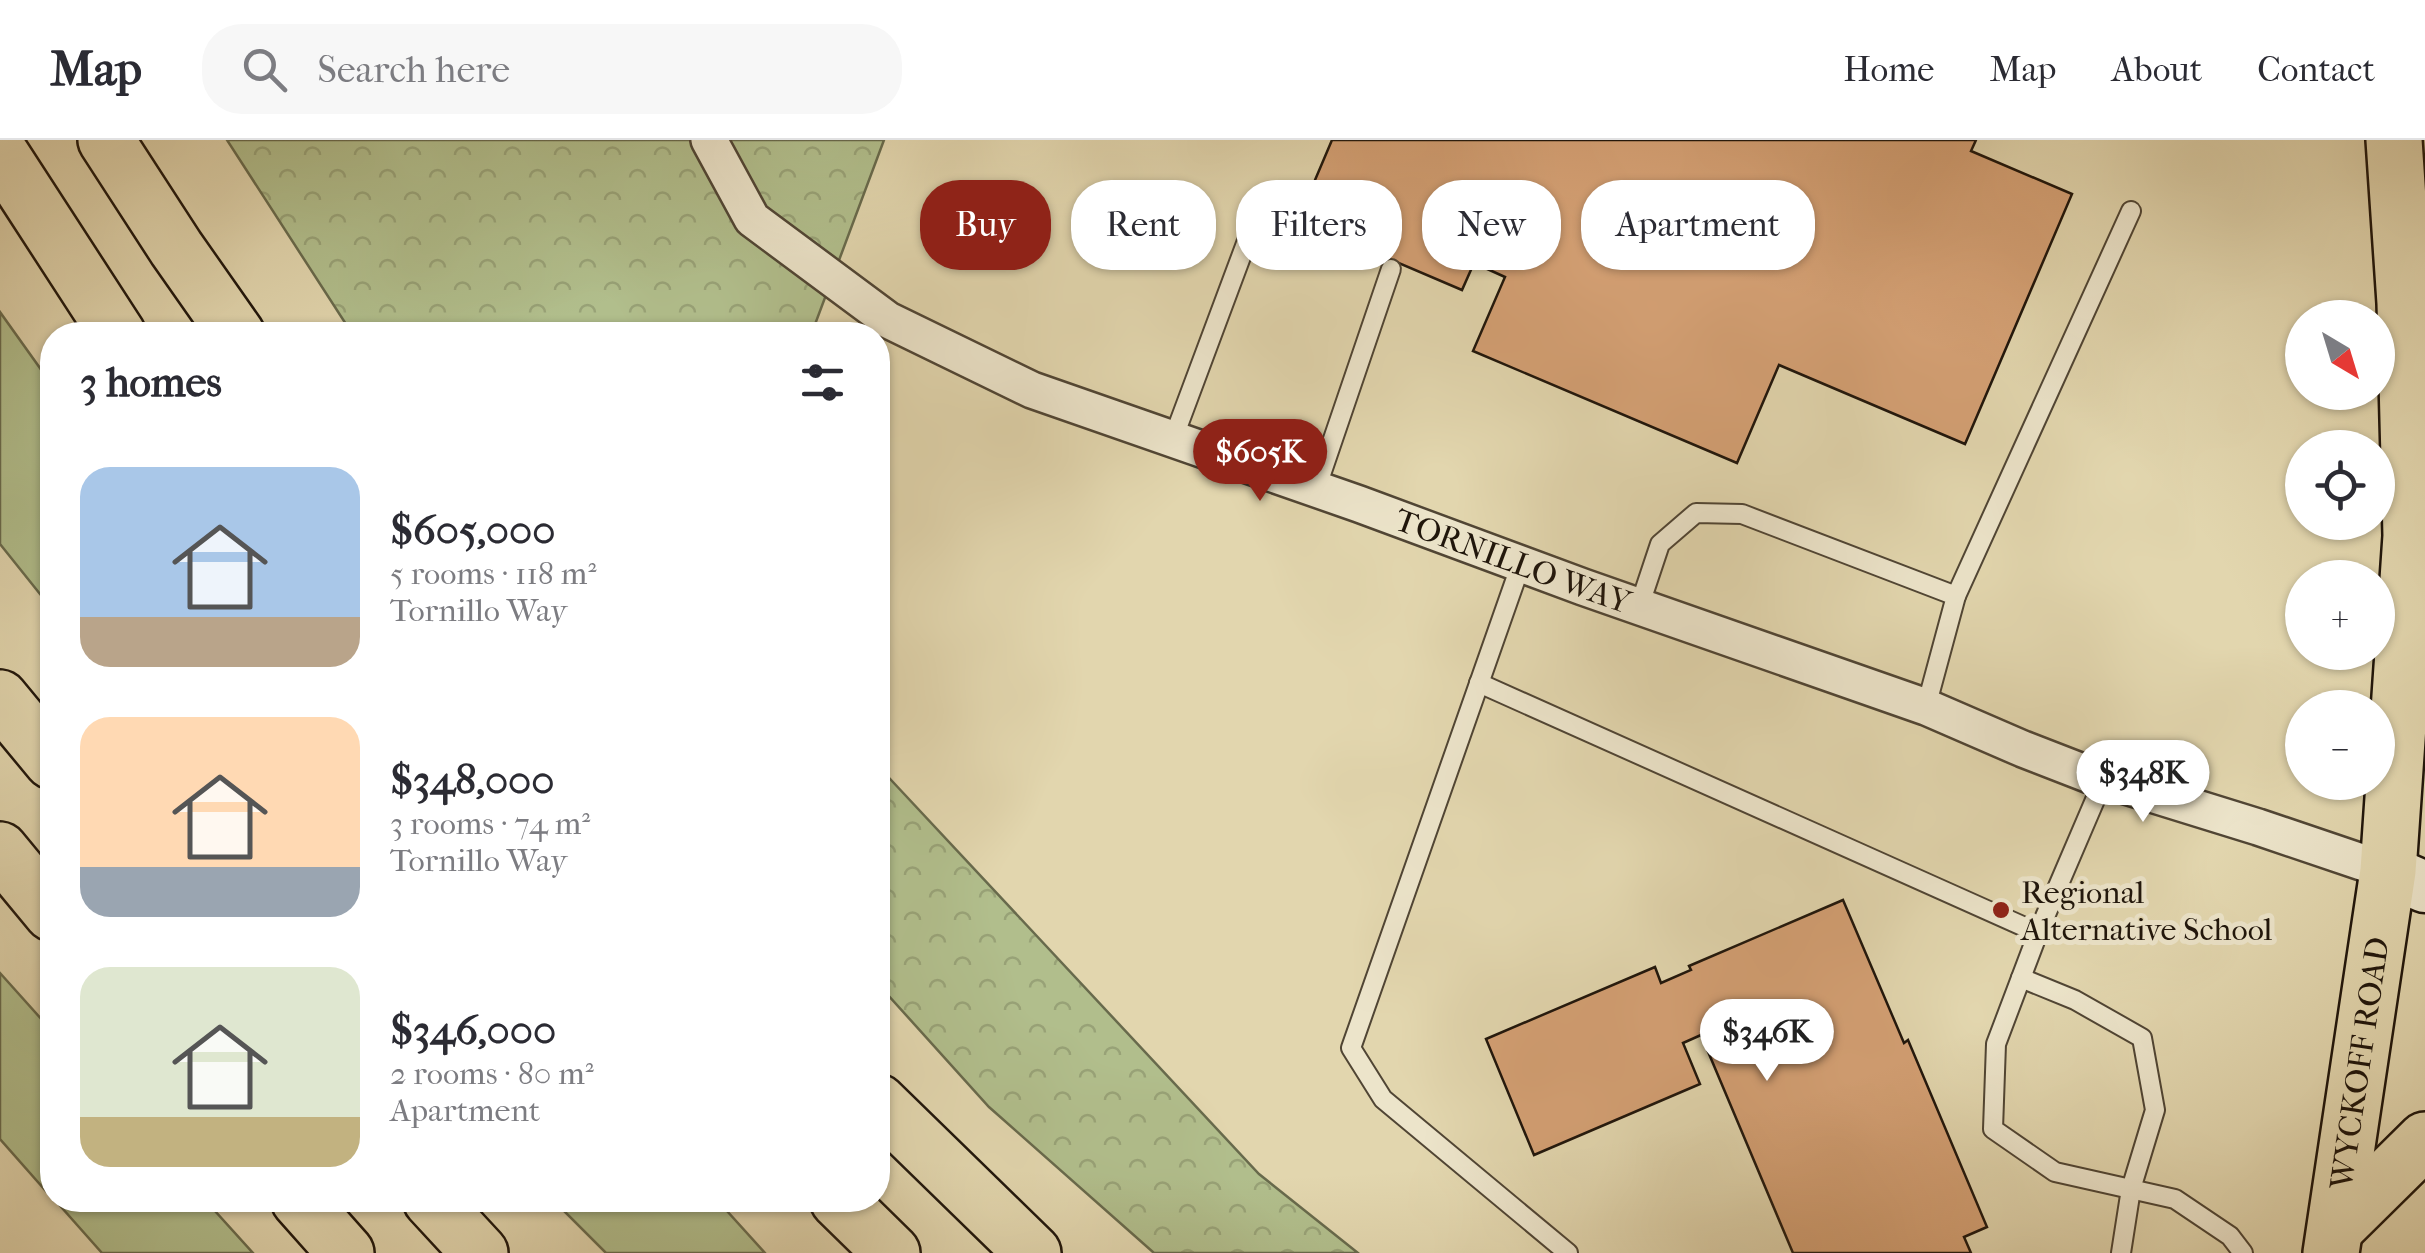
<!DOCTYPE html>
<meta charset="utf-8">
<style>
body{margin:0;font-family:"IM FELL French Canon",serif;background:#f7f7f7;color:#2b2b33;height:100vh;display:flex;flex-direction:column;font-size:38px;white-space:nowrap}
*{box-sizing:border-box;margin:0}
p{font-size:32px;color:#7c7c81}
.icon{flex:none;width:55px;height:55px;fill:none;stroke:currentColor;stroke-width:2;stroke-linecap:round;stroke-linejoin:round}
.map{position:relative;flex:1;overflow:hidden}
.details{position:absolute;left:40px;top:182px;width:850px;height:890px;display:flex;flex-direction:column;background:#fff;border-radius:40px;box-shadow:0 2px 8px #0004}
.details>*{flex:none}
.top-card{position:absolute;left:920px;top:40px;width:950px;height:90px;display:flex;gap:20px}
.needle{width:65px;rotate:142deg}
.fabs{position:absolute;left:2285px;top:160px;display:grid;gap:20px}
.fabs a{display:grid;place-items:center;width:110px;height:110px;border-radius:50%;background:#fff;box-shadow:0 2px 8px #0004;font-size:50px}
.price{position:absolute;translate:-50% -85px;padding:0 22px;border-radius:35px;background:#fff;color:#222;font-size:32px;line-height:65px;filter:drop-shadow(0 2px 5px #0008)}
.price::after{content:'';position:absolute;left:50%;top:60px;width:30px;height:22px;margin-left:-15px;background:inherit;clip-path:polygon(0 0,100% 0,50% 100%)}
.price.on{background:#8f2418;color:#fff}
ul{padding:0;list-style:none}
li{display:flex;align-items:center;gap:30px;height:250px;padding:0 40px}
li span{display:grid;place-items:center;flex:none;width:280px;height:200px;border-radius:30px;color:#555}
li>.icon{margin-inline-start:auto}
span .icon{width:120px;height:120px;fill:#fffc;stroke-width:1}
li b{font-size:42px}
h2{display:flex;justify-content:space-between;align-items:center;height:120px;padding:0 40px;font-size:42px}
.chip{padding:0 35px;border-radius:40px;background:#fff;box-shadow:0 2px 8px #0004;font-size:35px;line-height:90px}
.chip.on{background:#8f2418;color:#fff}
header{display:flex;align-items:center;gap:60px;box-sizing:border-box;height:140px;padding:0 50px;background:#fff;border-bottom:2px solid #e1e1e2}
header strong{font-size:48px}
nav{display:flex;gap:55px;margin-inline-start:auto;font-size:35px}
.search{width:700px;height:90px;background:#f7f7f7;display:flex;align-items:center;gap:25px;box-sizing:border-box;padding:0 35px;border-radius:40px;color:#7c7c81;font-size:38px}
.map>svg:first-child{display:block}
.green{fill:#b1be8c;stroke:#686a4c;stroke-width:2.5}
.forest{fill:url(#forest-crowns);stroke:#686a4c;stroke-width:2.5}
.building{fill:#d4a074;stroke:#1f150b;stroke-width:2.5}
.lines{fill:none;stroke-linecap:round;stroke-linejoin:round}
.service-casing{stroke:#504534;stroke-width:22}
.minor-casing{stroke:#504534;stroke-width:40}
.secondary-casing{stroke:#1f150b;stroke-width:55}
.primary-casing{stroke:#1f150b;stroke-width:60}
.motorway-casing{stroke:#1f150b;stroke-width:60}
.service{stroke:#ece4ca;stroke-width:18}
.minor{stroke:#ece4ca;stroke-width:35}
.secondary{stroke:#ece4ca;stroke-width:50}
.primary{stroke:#e2d6ae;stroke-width:55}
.motorway{stroke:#e2d6ae;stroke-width:55}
.poi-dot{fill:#8f2418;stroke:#ece4ca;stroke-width:4}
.labels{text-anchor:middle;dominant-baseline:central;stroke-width:10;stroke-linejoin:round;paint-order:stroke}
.street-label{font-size:32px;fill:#1f150b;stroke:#ece4ca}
.poi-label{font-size:32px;fill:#1f150b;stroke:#ece4ca;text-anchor:start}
</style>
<header>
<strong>Map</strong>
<div class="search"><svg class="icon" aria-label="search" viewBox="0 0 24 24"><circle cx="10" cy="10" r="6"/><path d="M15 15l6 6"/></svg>Search here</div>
<nav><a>Home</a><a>Map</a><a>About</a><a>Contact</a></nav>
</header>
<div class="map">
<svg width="2425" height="1113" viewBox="0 0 2425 1113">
<defs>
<pattern id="forest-crowns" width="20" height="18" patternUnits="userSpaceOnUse" patternTransform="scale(2.5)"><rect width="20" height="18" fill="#b1be8c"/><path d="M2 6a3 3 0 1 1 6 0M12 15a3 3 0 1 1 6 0" fill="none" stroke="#98a277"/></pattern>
</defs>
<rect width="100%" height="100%" fill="#e2d6ae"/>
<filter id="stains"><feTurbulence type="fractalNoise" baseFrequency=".002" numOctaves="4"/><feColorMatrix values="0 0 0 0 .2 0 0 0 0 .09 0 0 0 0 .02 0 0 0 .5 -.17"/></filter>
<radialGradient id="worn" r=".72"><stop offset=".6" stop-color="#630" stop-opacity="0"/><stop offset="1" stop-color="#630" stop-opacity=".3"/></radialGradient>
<g class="green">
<path d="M0 172 52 245V469L0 404Z"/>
<path d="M0 833 52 891V1058L0 999Z"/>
<path d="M55 1060H205L253 1113H102Z"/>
<path d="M553 1060H717L765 1113H606Z"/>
</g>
<g class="forest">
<path d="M227 0H884L814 187 834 195H353Z"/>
<path d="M878 626 1259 1034 1358 1113H1154L989 967 878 844Z"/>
</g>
<g class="building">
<path d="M1332 0H1976L1971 11 2072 54 1965 304 1779 225 1737 323 1473 211 1505 137 1474 123 1462 150 1298 80Z"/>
<path d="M1843 760 1904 903 1908 900 1987 1087 1964 1097 1971 1113H1793L1701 895 1683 903 1700 944 1534 1015 1486 899 1655 827 1661 843 1691 830 1689 826Z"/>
</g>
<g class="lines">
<defs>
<g id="service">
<path d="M1173 299 1260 66"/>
<path d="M1316 349 1391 129"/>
<path d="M1521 424 1351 908 1383 959 1568 1113"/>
<path d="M1956 456 2131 71"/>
<path d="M1639 467 1660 404 1696 373 1742 374 1956 456 1926 567"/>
<path d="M1479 543 2038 793 2104 639"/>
<path d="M2038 793 1996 904 1993 989 2055 1032 2175 1059 2230 1096 2243 1113"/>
<path d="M2021 838 2075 860 2142 898 2155 970 2131 1049 2121 1113"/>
</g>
<g id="minor">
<path id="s1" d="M709 0 752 79 888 180 1032 250 1359 364 1583 447 1926 567 2023 609 2090 635 2258 687 2388 731"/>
</g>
<path id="secondary" d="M2388 731 2425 747"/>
<g id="primary">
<path d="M2336 1088 2425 1000"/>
<path id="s2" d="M2331 1113 2388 731 2411 396 2405 163 2394 0"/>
</g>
<g id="motorway">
<path d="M106 0 176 108 237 195"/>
<path d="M0 13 118 195"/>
<path d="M0 558 52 621"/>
<path d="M0 710 52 773"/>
<path d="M878 962 1033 1113"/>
<path d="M299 1060 346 1113"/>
<path d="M431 1060 480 1113"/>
<path d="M838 1060 892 1113"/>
</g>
</defs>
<use href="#service" class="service-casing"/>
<use href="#minor" class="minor-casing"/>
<use href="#secondary" class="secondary-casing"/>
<use href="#primary" class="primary-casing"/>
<use href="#motorway" class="motorway-casing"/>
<use href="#service" class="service"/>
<use href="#minor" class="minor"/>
<use href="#secondary" class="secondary"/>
<use href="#primary" class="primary"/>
<use href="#motorway" class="motorway"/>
</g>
<circle class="poi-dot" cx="2001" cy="770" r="10"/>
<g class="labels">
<g class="street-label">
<text stroke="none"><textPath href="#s1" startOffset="930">TORNILLO WAY</textPath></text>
<text stroke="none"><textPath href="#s2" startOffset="192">WYCKOFF ROAD</textPath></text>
</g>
<g class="poi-label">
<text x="2021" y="752">Regional<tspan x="2021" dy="37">Alternative School</tspan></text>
</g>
</g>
<rect width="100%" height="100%" filter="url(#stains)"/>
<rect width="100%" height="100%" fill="url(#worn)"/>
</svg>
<div class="fabs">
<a><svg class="needle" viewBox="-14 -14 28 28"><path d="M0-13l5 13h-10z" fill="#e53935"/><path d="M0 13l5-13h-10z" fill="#7c7c81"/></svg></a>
<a><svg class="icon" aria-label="locate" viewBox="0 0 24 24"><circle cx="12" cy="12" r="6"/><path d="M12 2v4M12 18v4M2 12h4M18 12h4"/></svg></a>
<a>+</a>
<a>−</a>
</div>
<b class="price on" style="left:1260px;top:364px">$605K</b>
<b class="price" style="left:2143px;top:685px">$348K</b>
<b class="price" style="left:1767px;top:944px">$346K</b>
<div class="top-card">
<a class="chip on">Buy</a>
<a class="chip">Rent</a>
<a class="chip">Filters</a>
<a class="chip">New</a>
<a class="chip">Apartment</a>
</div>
<section class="details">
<h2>3 homes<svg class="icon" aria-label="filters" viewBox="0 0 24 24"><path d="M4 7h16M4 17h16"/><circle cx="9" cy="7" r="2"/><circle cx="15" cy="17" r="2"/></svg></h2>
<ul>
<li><span style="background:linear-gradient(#a9c7e8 75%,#b9a48a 0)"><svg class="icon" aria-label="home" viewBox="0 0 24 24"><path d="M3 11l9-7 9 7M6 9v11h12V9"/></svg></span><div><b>$605,000</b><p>5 rooms · 118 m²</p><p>Tornillo Way</p></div></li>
<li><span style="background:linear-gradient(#ffd9b3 75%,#9aa5b1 0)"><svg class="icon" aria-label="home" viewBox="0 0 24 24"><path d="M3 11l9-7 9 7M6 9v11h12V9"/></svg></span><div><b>$348,000</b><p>3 rooms · 74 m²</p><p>Tornillo Way</p></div></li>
<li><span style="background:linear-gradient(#dfe7d0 75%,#c2b280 0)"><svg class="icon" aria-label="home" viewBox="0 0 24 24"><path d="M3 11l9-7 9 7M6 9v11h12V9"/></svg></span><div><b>$346,000</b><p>2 rooms · 80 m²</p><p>Apartment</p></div></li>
</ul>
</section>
</div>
